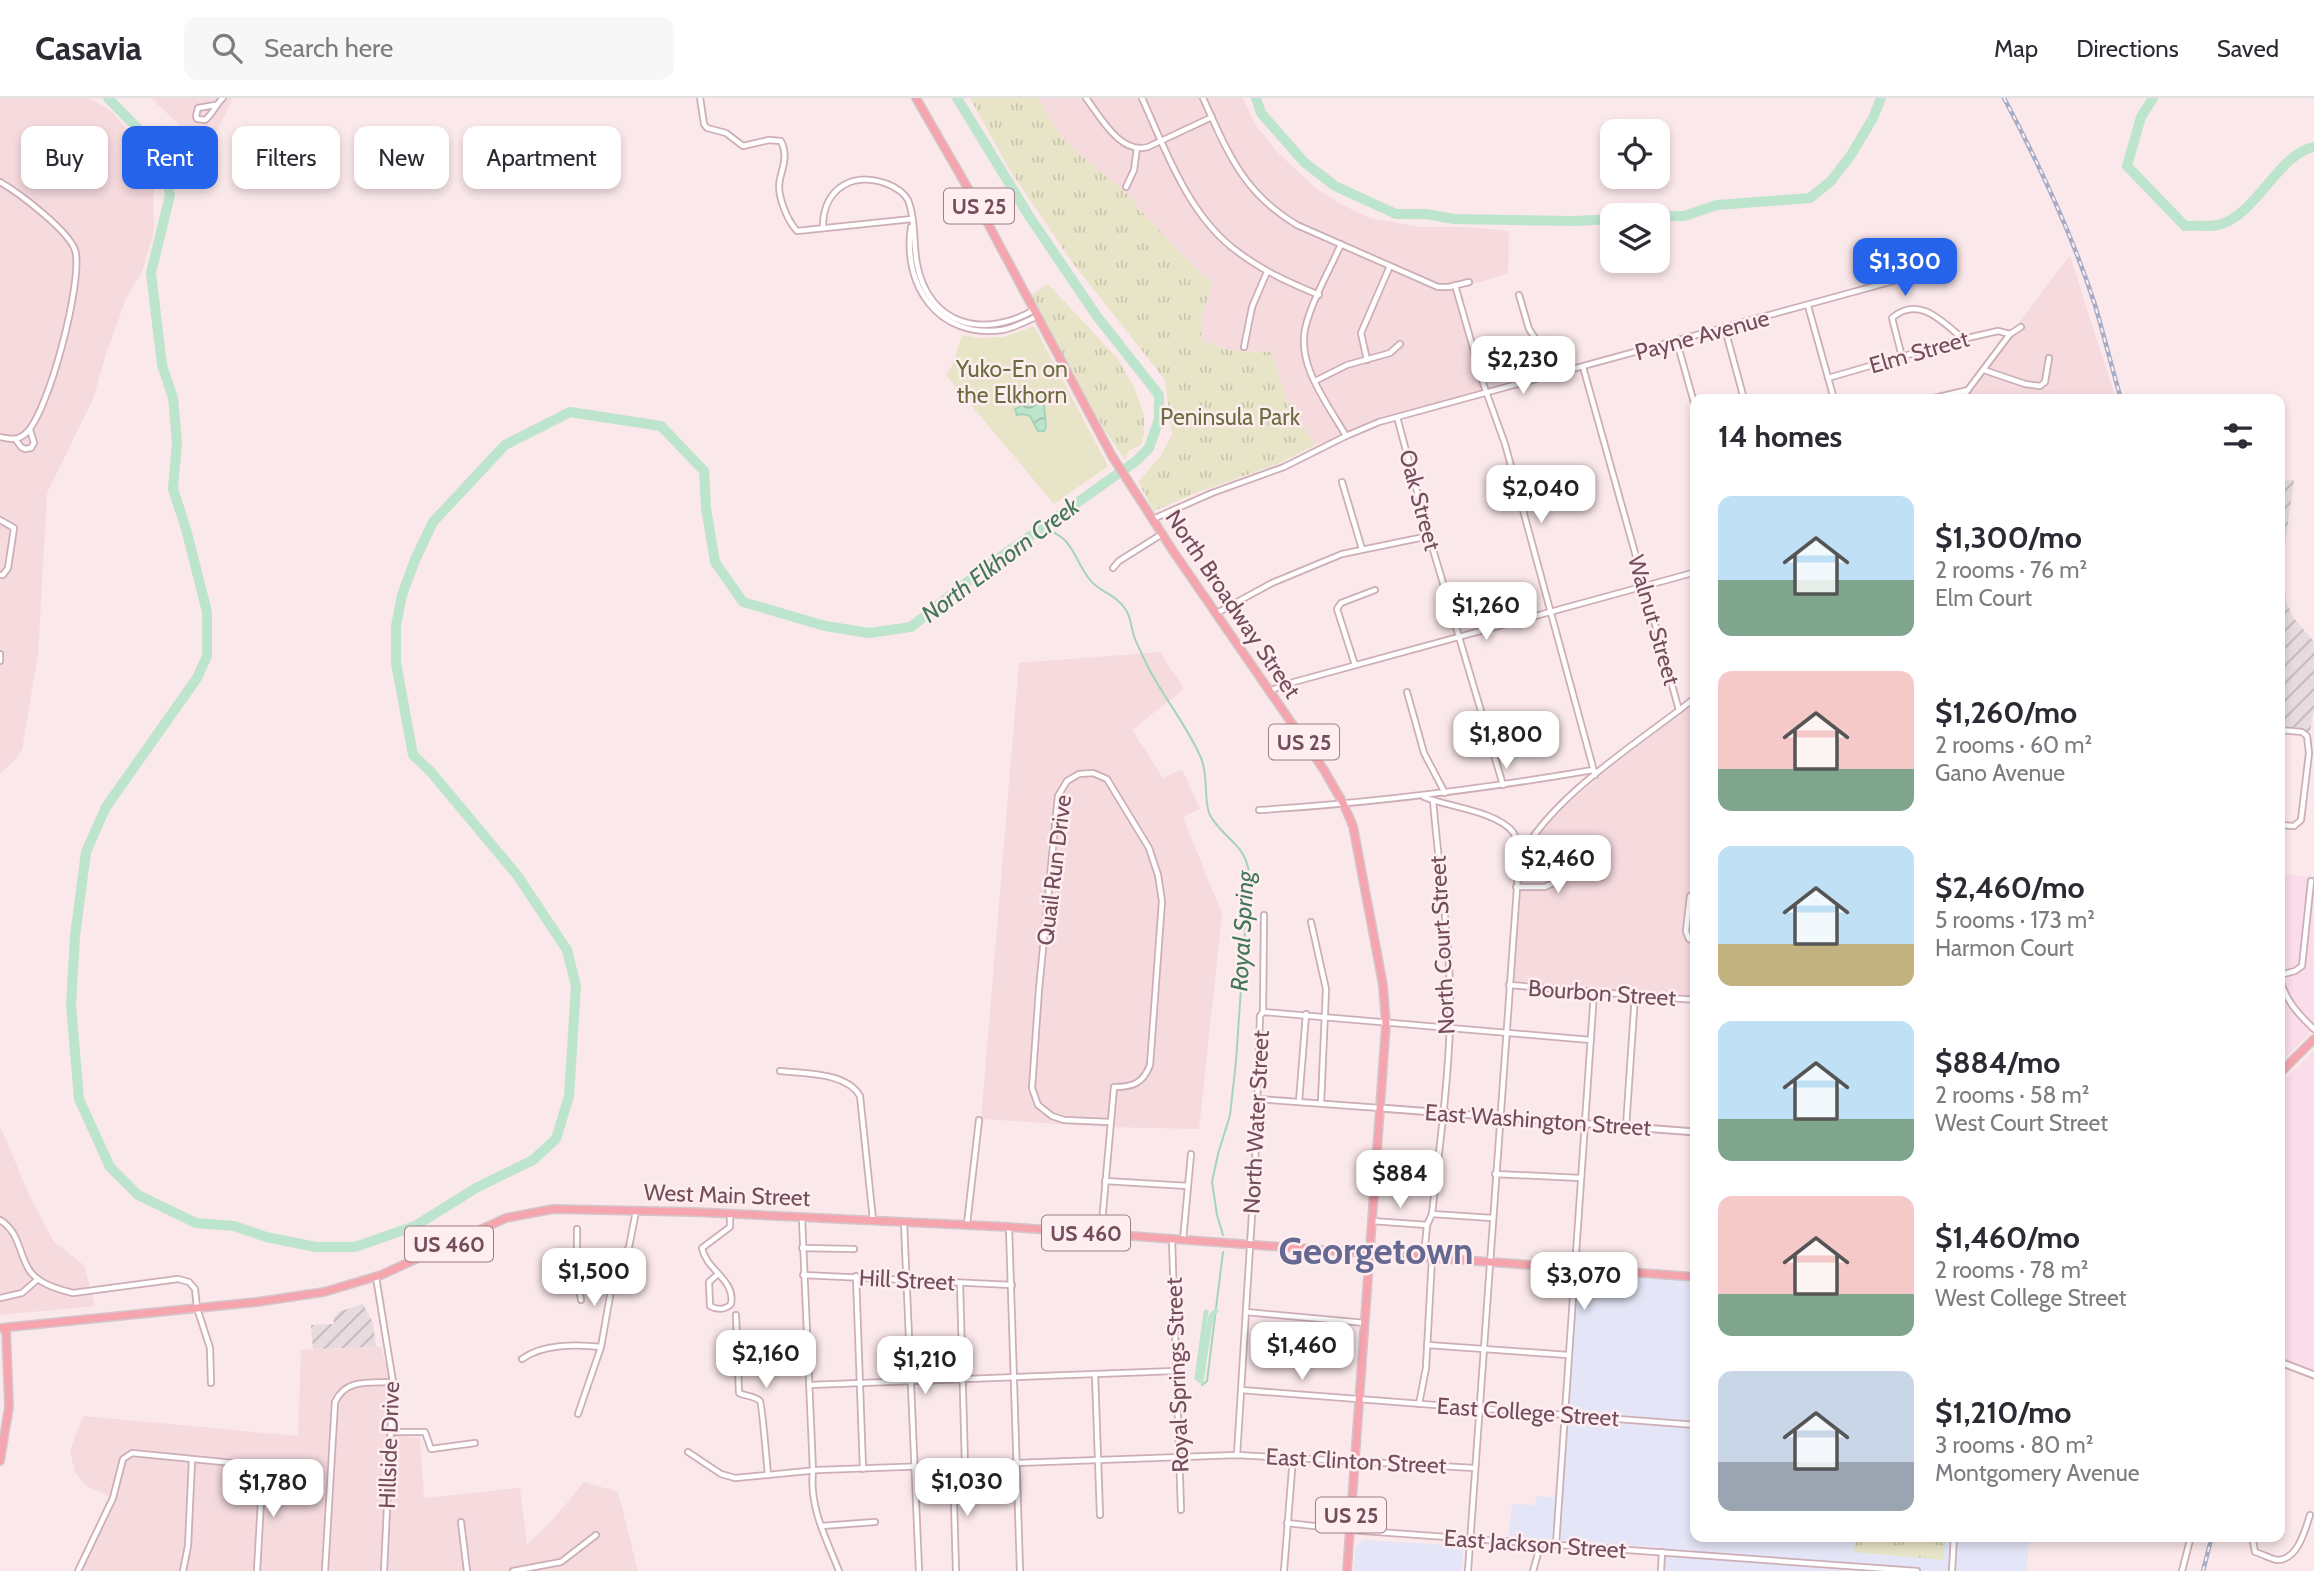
<!DOCTYPE html>
<meta charset="utf-8">
<style>
body{margin:0;font-family:Cabin,sans-serif;background:#f7f7f7;color:#2b2b33;height:100vh;display:flex;flex-direction:column;font-size:26px;white-space:nowrap}
*{box-sizing:border-box;margin:0}
p{font-size:23px;color:#7c7c81}
.icon{flex:none;width:38px;height:38px;fill:none;stroke:currentColor;stroke-width:2;stroke-linecap:round;stroke-linejoin:round}
.map{position:relative;flex:1;overflow:hidden}
.sheet{position:absolute;left:1690px;top:296px;width:595px;height:1148px;display:flex;flex-direction:column;background:#fff;border-radius:14px;box-shadow:0 4px 10px #0003}
.sheet>*{flex:none}
.guide{position:absolute;left:21px;top:28px;width:665px;height:63px;display:flex;gap:14px}
.fabs{position:absolute;left:1600px;top:21px;display:grid;gap:14px}
.fabs a{display:grid;place-items:center;width:70px;height:70px;border-radius:14px;background:#fff;box-shadow:0 4px 10px #0003;font-size:35px}
.price{position:absolute;translate:-50% -60px;padding:0 16px;border-radius:14px;background:#fff;color:#222;font-size:23px;line-height:46px;filter:drop-shadow(0 2px 4px #0008)}
.price::after{content:'';position:absolute;left:50%;top:42px;width:21px;height:16px;margin-left:-10px;background:inherit;clip-path:polygon(0 0,100% 0,50% 100%)}
.price.selected{background:#2563eb;color:#fff}
ul{padding:0;list-style:none}
li{display:flex;align-items:center;gap:21px;height:175px;padding:0 28px}
li span{display:grid;place-items:center;flex:none;width:196px;height:140px;border-radius:14px;color:#555}
li>.icon{margin-inline-start:auto}
span .icon{width:84px;height:84px;fill:#fffc;stroke-width:1}
li b{font-size:30px}
h2{display:flex;justify-content:space-between;align-items:center;height:84px;padding:0 28px;font-size:30px}
.tag{padding:0 24px;border-radius:14px;background:#fff;box-shadow:0 4px 10px #0003;font-size:24px;line-height:63px}
.tag.selected{background:#2563eb;color:#fff}
header{display:flex;align-items:center;gap:42px;box-sizing:border-box;height:98px;padding:0 35px;background:#fff;border-bottom:2px solid #e1e1e2}
header strong{font-size:33px}
nav{display:flex;gap:38px;margin-inline-start:auto;font-size:24px}
.search{width:490px;height:63px;background:#f7f7f7;display:flex;align-items:center;gap:18px;box-sizing:border-box;padding:0 24px;border-radius:14px;color:#7c7c81;font-size:26px}
.map>svg:first-child{display:block}
.residential{fill:#f5dade}
.commercial{fill:#fbdcea}
.industrial{fill:url(#industrial-furrows)}
.education{fill:#e4e6f8}
.green{fill:#e8e4c7}
.park{fill:url(#park-tufts)}
.water{fill:url(#water-waves);stroke:#a4d5b8;stroke-width:2}
.lines{fill:none;stroke-linecap:round;stroke-linejoin:round}
.stream{stroke:#a4d5b8;stroke-width:2}
.canal{stroke:#bde4cd;stroke-width:5}
.river{stroke:#bde4cd;stroke-width:10}
.minor-casing{stroke:#cdaeb7;stroke-width:8}
.tertiary-casing{stroke:#cdaeb7;stroke-width:9}
.primary-casing{stroke:#d3c6cb;stroke-width:10}
.minor{stroke:#fff;stroke-width:4.5}
.tertiary{stroke:#fff;stroke-width:5}
.primary{stroke:#f6a4ad;stroke-width:7}
.rail-casing{stroke:#a6acc5;stroke-width:4.5}
.rail{stroke:#feeef0;stroke-width:2;stroke-dasharray:5;stroke-linecap:butt}
.labels{text-anchor:middle;dominant-baseline:central;stroke-width:5;stroke-linejoin:round;paint-order:stroke}
.shield{fill:#feeef0;stroke:#9d7d88;stroke-width:2}
.shield-label{font-size:21px;font-weight:bold;fill:#744d5c}
.street-label{font-size:23px;fill:#744d5c;stroke:#feeef0}
.park-label{font-size:23px;fill:#6e6c40;stroke:#feeef0}
.water-label{font-size:24px;font-style:italic;fill:#427859;stroke:#feeef0}
.town-label{font-size:37px;font-weight:bold;fill:#656890;stroke:#feeef0}
</style>
<header>
<strong>Casavia</strong>
<div class="search"><svg class="icon" aria-label="search" viewBox="0 0 24 24"><circle cx="10" cy="10" r="6"/><path d="M15 15l6 6"/></svg>Search here</div>
<nav><a>Map</a><a>Directions</a><a>Saved</a></nav>
</header>
<div class="map">
<svg width="2314" height="1473" viewBox="0 0 2314 1473">
<defs>
<pattern id="industrial-furrows" width="10" height="10" patternUnits="userSpaceOnUse" patternTransform="scale(1.75)"><rect width="10" height="10" fill="#e7dbdf"/><path d="M-1 1l2-2M0 10L10 0M9 11l2-2" fill="none" stroke="#c0b4b8"/></pattern>
<pattern id="park-tufts" width="24" height="20" patternUnits="userSpaceOnUse" patternTransform="scale(1.75)"><rect width="24" height="20" fill="#e8e4c7"/><path d="M3 7l-1-3M5 7V3M7 7l1-3M15 17l-1-3M17 17v-4M19 17l1-3" fill="none" stroke="#cac5ad"/></pattern>
<pattern id="water-waves" width="16" height="10" patternUnits="userSpaceOnUse" patternTransform="scale(1.75)"><rect width="16" height="10" fill="#bde4cd"/><path d="M0 5q4-4 8 0t8 0" fill="none" stroke="#9ebbaa"/></pattern>
</defs>
<rect width="100%" height="100%" fill="#fbe8ea"/>
<g class="residential">
<path d="M0 0H89L111 13 129 34 140 55 160 71 153 98 154 132 142 174 127 198 105 259 93 301 47 395 38 556 22 652 13 664 0 675Z"/>
<path d="M151 0H233L207 53Z"/>
<path d="M1038 0H1243L1255 26 1279 56 1316 90 1342 107 1370 120 1419 129H1469L1509 133 1508 176 1454 191 1483 293 1315 347 1287 302 1271 254 1232 253 1201 243 1202 216 1213 185 1193 168 1137 109 1132 100 1070 48 1059 35Z"/>
<path d="M2070 158 2116 301H1963L2047 187Z"/>
<path d="M1160 554 1184 591 1132 632 1163 680 1182 671 1200 711 1183 719 1222 816 1199 1031 1106 1029 981 1021 1019 565Z"/>
<path d="M1696 602V899L1512 885 1521 765 1532 740 1545 725 1607 672Z"/>
<path d="M0 1028 30 1099 54 1144 84 1167 95 1208 0 1217Z"/>
<path d="M381 1249 389 1277 388 1336 420 1340 424 1400 520 1390 527 1446 549 1426 584 1384 618 1394 638 1473H82L115 1401 85 1387 75 1374 70 1353 83 1318 298 1338 301 1252Z"/>
</g>
<g class="commercial">
<path d="M2280 776 2314 779V931L2280 964Z"/>
<path d="M2314 953V1272L2280 1260V986Z"/>
</g>
<g class="industrial">
<path d="M2294 382 2282 468 2286 503 2293 519 2314 544V610L2310 634 2280 627V383Z"/>
<path d="M363 1206 373 1225 376 1249 313 1251 311 1227 334 1226 333 1221 338 1214Z"/>
</g>
<g class="education">
<path d="M1574 1173 1696 1182V1438L2029 1439 2027 1473H1900V1468L1844 1464 1843 1473H1663L1664 1450 1509 1438 1512 1406 1535 1407 1536 1398 1560 1400Z"/>
<path d="M1365 1442 1463 1448 1462 1473H1354L1355 1449Z"/>
</g>
<path class="green" d="M1034 228 1108 368 1054 406 946 277 953 266 962 237 976 240 1004 239Z"/>
<g class="park">
<path d="M970 0H1038L1059 35 1070 48 1132 100 1137 109 1193 168 1213 185 1202 216 1201 243 1232 253 1271 254 1287 302 1315 347 1278 366 1193 396 1154 413 1138 384 1160 359 1172 337 1165 282 1072 164 1011 74Z"/>
<path d="M1048 186 1117 260 1134 289 1144 317V337L1140 348 1129 352 1125 362 1104 331 1030 198Z"/>
<path d="M1855 1439H1945L1943 1462 1854 1454Z"/>
</g>
<path class="water" d="M1027 293 1043 295 1046 329 1044 333H1038L1030 318 1023 316 1017 317 1015 311 1021 308Z"/>
<g class="lines">
<g class="stream">
<path d="M1040 430C1074 437 1072 459 1090 482 1099 494 1115 495 1126 512 1131 520 1131 529 1134 538 1137 547 1143 558 1147 567 1163 599 1187 627 1201 660 1209 678 1203 703 1210 717 1223 741 1244 744 1249 774L1236 963 1230 1017 1218 1056 1212 1084 1217 1117 1223 1137"/>
<path d="M1202 1287 1207 1283 1223 1154"/>
</g>
<path class="canal" d="M1206 1214 1197 1280 1201 1283 1211 1218 1216 1213"/>
<g class="river">
<path d="M108 0 145 38 164 69 170 97 151 175 162 267 173 300 177 344 173 391 186 431 207 514V558L197 580 106 709 86 754 75 838 71 907 79 1001 110 1069 138 1097 196 1125 234 1128 266 1139 316 1149H355L415 1128 476 1090 533 1062 556 1041 569 998 576 888 567 852 517 777 431 674 413 657 396 565V528L402 497 415 462 433 424 505 347 570 314 661 328 704 373 706 410 715 464 743 504 825 528 869 535 911 529 986 469 1136 363 1149 350 1159 321V297L1096 217 1029 118 957 0"/>
<path d="M1256 0 1261 15 1304 64 1335 88 1396 116H1426L1454 121 1575 123 1612 121"/>
<path d="M2153 0 2141 19 2127 68 2185 128C2196 127 2208 129 2218 127 2256 118 2278 56 2314 49"/>
<path d="M1657 118H1684L1717 107 1810 100 1831 83 1851 57 1873 20 1881 0"/>
</g>
<defs>
<g id="minor">
<path d="M700 0 704 26 707 30 726 35 743 48 769 42 781 43C788 57 783 68 780 81 776 96 787 122 797 133L912 121"/>
<path d="M1086 0C1100 18 1120 57 1148 49L1212 19"/>
<path d="M1142 0C1166 53 1189 119 1238 154 1263 173 1290 185 1319 197"/>
<path d="M1203 0C1228 55 1243 95 1297 127L1438 189H1449L1469 184"/>
<path d="M215 7 198 10 196 18 197 21 205 22C213 16 215 7 223 0"/>
<path d="M0 84C19 95 68 132 75 152 84 180 48 318 25 336 17 343 10 341 0 339"/>
<path d="M1126 89 1134 72 1137 50"/>
<path d="M911 129C902 188 939 241 1002 232 1014 230 1027 223 1038 218"/>
<path d="M823 130C822 89 856 71 892 88 899 92 904 95 908 102 916 122 913 146 917 166 929 228 984 241 1034 212"/>
<path d="M1341 146C1330 172 1313 199 1306 227 1295 266 1328 306 1346 338"/>
<path d="M1455 187 1483 285 1505 346 1595 677"/>
<path d="M1519 197 1529 231 1543 252 1552 277"/>
<path d="M1808 208 1834 301"/>
<path d="M1725 231 1744 301"/>
<path d="M1677 244 1696 312"/>
<path d="M1244 249 1252 209 1267 174"/>
<path d="M1902 259 1892 220C1918 197 1942 223 1962 240"/>
<path d="M1367 262 1361 235 1390 168"/>
<path d="M1583 269 1679 612"/>
<path d="M1984 272 2025 286 2040 288 2045 284 2049 260"/>
<path d="M1828 280 1963 241 1998 233 2010 236"/>
<path d="M1315 283 1347 267 1390 255 1400 246"/>
<path d="M1930 301 1968 292"/>
<path d="M1961 301 2010 236 2021 229"/>
<path d="M1397 319 1429 438 1503 687"/>
<path d="M16 342 21 349 25 351 31 350 34 345 30 332"/>
<path d="M1342 384 1362 451"/>
<path d="M1153 421 1212 395 1284 369 1346 338 1379 324 1897 182"/>
<path d="M0 422 14 430 8 470 3 477H0"/>
<path d="M1113 470 1119 463 1162 436"/>
<path d="M1217 515 1272 485 1342 456 1429 438"/>
<path d="M0 556V563"/>
<path d="M1355 567 1337 511 1341 505 1375 492"/>
<path d="M1270 593 1283 587 1696 474"/>
<path d="M1407 594 1424 655 1445 695"/>
<path d="M2280 632 2302 634 2307 638 2309 655 2301 722 2294 728 2280 727"/>
<path d="M1424 699C1448 709 1496 713 1513 734 1518 741 1518 753 1519 761"/>
<path d="M1259 712C1372 705 1482 691 1593 672"/>
<path d="M1516 789H1545L1566 779H1601"/>
<path d="M1696 794 1690 798 1686 833 1689 841 1696 844"/>
<path d="M1696 820V843"/>
<path d="M1311 824 1326 891 1321 1005"/>
<path d="M2280 877 2295 873 2302 868 2311 783"/>
<path d="M2280 881C2286 903 2298 916 2314 931"/>
<path d="M1509 887 1696 902"/>
<path d="M1263 914 1591 942"/>
<path d="M780 973C805 976 846 974 860 998L873 1122"/>
<path d="M1258 1001 1380 1010"/>
<path d="M1299 1004 1306 916"/>
<path d="M1626 1029 1635 897"/>
<path d="M1495 1076 1580 1080"/>
<path d="M1105 1083 1188 1088"/>
<path d="M1432 1116 1492 1120"/>
<path d="M802 1120 813 1373C809 1409 826 1440 839 1473"/>
<path d="M0 1122C19 1134 18 1152 28 1170 36 1185 57 1191 73 1195L178 1181 189 1184 195 1191 197 1210 210 1250 211 1285"/>
<path d="M1372 1123 1427 1127"/>
<path d="M904 1124 919 1473"/>
<path d="M967 1126 979 1022"/>
<path d="M1009 1129 1020 1473"/>
<path d="M577 1131V1177L581 1202"/>
<path d="M1101 1136 1114 989C1132 989 1143 986 1150 967L1162 803 1158 777 1149 750 1107 681 1093 675 1079 676 1067 683 1058 698 1039 891 1032 990 1038 1007 1052 1018 1064 1022 1110 1024"/>
<path d="M1172 1142 1181 1412"/>
<path d="M1183 1142 1191 1056"/>
<path d="M802 1150 854 1151"/>
<path d="M1424 1159 1427 1127 1432 1116C1439 1052 1448 989 1450 925 1452 851 1439 775 1433 702"/>
<path d="M577 1161 603 1164 616 1171"/>
<path d="M718 1176 709 1184 710 1208C717 1212 725 1212 731 1206 736 1182 706 1172 702 1150L730 1129V1117"/>
<path d="M803 1177 1012 1187"/>
<path d="M856 1178 863 1371"/>
<path d="M376 1179 393 1284 384 1473"/>
<path d="M960 1185 965 1367"/>
<path d="M0 1200 22 1195 38 1181"/>
<path d="M1246 1214 1365 1225"/>
<path d="M736 1217 739 1295C744 1298 755 1298 760 1303 762 1306 767 1367 768 1377"/>
<path d="M1427 1247 1568 1257"/>
<path d="M522 1261C542 1246 577 1246 601 1249"/>
<path d="M1095 1276 1100 1417"/>
<path d="M809 1287 1175 1273"/>
<path d="M1241 1292 1696 1327"/>
<path d="M1419 1306 1426 1270 1432 1160"/>
<path d="M578 1316 601 1249 613 1181 616 1171 629 1149 636 1113"/>
<path d="M391 1334H425L431 1351 475 1345"/>
<path d="M688 1354 721 1376 735 1380 818 1372 1237 1357 1475 1370"/>
<path d="M1237 1357 1255 1068 1260 918 1263 914 1264 817"/>
<path d="M953 1368 956 1473"/>
<path d="M461 1424 467 1473"/>
<path d="M1287 1425 1350 1432 1917 1473"/>
<path d="M821 1428 875 1424"/>
<path d="M2252 1438 2255 1454C2262 1456 2271 1461 2277 1462 2298 1462 2305 1432 2310 1417"/>
<path d="M1556 1446 1594 894"/>
<path d="M78 1473 113 1400 123 1361 132 1355 263 1368 257 1473"/>
<path d="M183 1473 188 1448 192 1362"/>
<path d="M325 1473 335 1304C346 1280 370 1285 393 1284"/>
<path d="M513 1473 561 1464 596 1437"/>
<path d="M1284 1473 1293 1359"/>
<path d="M1468 1473 1519 762C1550 698 1640 644 1696 599"/>
<path d="M1533 1473 1541 1445"/>
<path d="M1661 1473 1662 1454"/>
<path d="M1952 1473 1954 1438"/>
<path d="M2182 1473 2191 1438"/>
</g>
<g id="tertiary">
<path d="M1380 1010 1696 1034"/>
<path d="M2280 1264 2314 1277"/>
</g>
<g id="primary">
<path d="M916 0 985 120 1112 358 1173 453 1324 672 1343 705 1353 728 1383 887 1386 926 1347 1473"/>
<path d="M2280 975 2314 941"/>
<path d="M0 1230 257 1204 324 1194 381 1177 506 1120 553 1111 694 1114 1009 1129 1696 1179"/>
<path d="M0 1363 9 1309 6 1230"/>
</g>
</defs>
<use href="#minor" class="minor-casing"/>
<use href="#tertiary" class="tertiary-casing"/>
<use href="#primary" class="primary-casing"/>
<use href="#minor" class="minor"/>
<use href="#tertiary" class="tertiary"/>
<use href="#primary" class="primary"/>
<defs>
<g id="rail">
<path d="M2004 0C2039 66 2072 136 2095 207 2104 238 2112 270 2121 301"/>
<path d="M2203 1473 2212 1438"/>
</g>
</defs>
<use href="#rail" class="rail-casing"/>
<use href="#rail" class="rail"/>
</g>
<g class="labels">
<g class="shield">
<rect x="944" y="90.5" width="70" height="35" rx="5"/>
<rect x="1269" y="626.5" width="70" height="35" rx="5"/>
<rect x="1042" y="1117.5" width="88" height="35" rx="5"/>
<rect x="405" y="1128.5" width="88" height="35" rx="5"/>
<rect x="1316" y="1399.5" width="70" height="35" rx="5"/>
</g>
<g class="shield-label">
<text x="979" y="108">US 25</text>
<text x="1304" y="644">US 25</text>
<text x="1086" y="1135">US 460</text>
<text x="449" y="1146">US 460</text>
<text x="1351" y="1417">US 25</text>
</g>
<g class="street-label">
<text transform="translate(1702 237) rotate(-15)">Payne Avenue</text>
<text transform="translate(1919 254) rotate(-16)">Elm Street</text>
<text transform="translate(1420 402) rotate(75)">Oak Street</text>
<text transform="translate(1233 506) rotate(56)">North Broadway Street</text>
<text transform="translate(1654 522) rotate(74)">Walnut Street</text>
<text transform="translate(1054 772) rotate(-83)">Quail Run Drive</text>
<text transform="translate(1442 847) rotate(-93)">North Court Street</text>
<text transform="translate(1602 895) rotate(4)">Bourbon Street</text>
<text transform="translate(1538 1022) rotate(4)">East Washington Street</text>
<text transform="translate(1256 1024) rotate(-87)">North Water Street</text>
<text transform="translate(727 1097) rotate(2)">West Main Street</text>
<text transform="translate(907 1182) rotate(3)">Hill Street</text>
<text transform="translate(1177 1277) rotate(-92)">Royal Springs Street</text>
<text transform="translate(1528 1314) rotate(4)">East College Street</text>
<text transform="translate(389 1347) rotate(-88)">Hillside Drive</text>
<text transform="translate(1356 1363) rotate(3)">East Clinton Street</text>
<text transform="translate(1535 1446) rotate(4)">East Jackson Street</text>
</g>
<g class="park-label">
<text x="1012" y="271">Yuko-En on<tspan x="1012" dy="26">the Elkhorn</tspan></text>
<text x="1230" y="319">Peninsula Park</text>
</g>
<g class="water-label">
<text transform="translate(1000 462) rotate(-37)">North Elkhorn Creek</text>
<text transform="translate(1242 833) rotate(-87)">Royal Spring</text>
</g>
<g class="town-label">
<text x="1376" y="1152">Georgetown</text>
</g>
</g>
</svg>
<div class="fabs">
<a><svg class="icon" aria-label="locate" viewBox="0 0 24 24"><circle cx="12" cy="12" r="6"/><path d="M12 2v4M12 18v4M2 12h4M18 12h4"/></svg></a>
<a><svg class="icon" aria-label="layers" viewBox="0 0 24 24"><path d="M12 4l9 5-9 5-9-5zM3 14l9 5 9-5"/></svg></a>
</div>
<b class="price selected" style="left:1905px;top:200px">$1,300</b>
<b class="price" style="left:1523px;top:298px">$2,230</b>
<b class="price" style="left:1541px;top:427px">$2,040</b>
<b class="price" style="left:1486px;top:544px">$1,260</b>
<b class="price" style="left:1506px;top:673px">$1,800</b>
<b class="price" style="left:1558px;top:797px">$2,460</b>
<b class="price" style="left:1400px;top:1112px">$884</b>
<b class="price" style="left:594px;top:1210px">$1,500</b>
<b class="price" style="left:1584px;top:1214px">$3,070</b>
<b class="price" style="left:1302px;top:1284px">$1,460</b>
<b class="price" style="left:766px;top:1292px">$2,160</b>
<b class="price" style="left:925px;top:1298px">$1,210</b>
<b class="price" style="left:967px;top:1420px">$1,030</b>
<b class="price" style="left:273px;top:1421px">$1,780</b>
<div class="guide">
<a class="tag">Buy</a>
<a class="tag selected">Rent</a>
<a class="tag">Filters</a>
<a class="tag">New</a>
<a class="tag">Apartment</a>
</div>
<section class="sheet">
<h2>14 homes<svg class="icon" aria-label="filters" viewBox="0 0 24 24"><path d="M4 7h16M4 17h16"/><circle cx="9" cy="7" r="2"/><circle cx="15" cy="17" r="2"/></svg></h2>
<ul>
<li><span style="background:linear-gradient(#bfe0f5 60%,#7fa58c 0)"><svg class="icon" aria-label="home" viewBox="0 0 24 24"><path d="M3 11l9-7 9 7M6 9v11h12V9"/></svg></span><div><b>$1,300/mo</b><p>2 rooms · 76 m²</p><p>Elm Court</p></div></li>
<li><span style="background:linear-gradient(#f6c9c9 70%,#7fa58c 0)"><svg class="icon" aria-label="home" viewBox="0 0 24 24"><path d="M3 11l9-7 9 7M6 9v11h12V9"/></svg></span><div><b>$1,260/mo</b><p>2 rooms · 60 m²</p><p>Gano Avenue</p></div></li>
<li><span style="background:linear-gradient(#bfe0f5 70%,#c2b280 0)"><svg class="icon" aria-label="home" viewBox="0 0 24 24"><path d="M3 11l9-7 9 7M6 9v11h12V9"/></svg></span><div><b>$2,460/mo</b><p>5 rooms · 173 m²</p><p>Harmon Court</p></div></li>
<li><span style="background:linear-gradient(#bfe0f5 70%,#7fa58c 0)"><svg class="icon" aria-label="home" viewBox="0 0 24 24"><path d="M3 11l9-7 9 7M6 9v11h12V9"/></svg></span><div><b>$884/mo</b><p>2 rooms · 58 m²</p><p>West Court Street</p></div></li>
<li><span style="background:linear-gradient(#f6c9c9 70%,#7fa58c 0)"><svg class="icon" aria-label="home" viewBox="0 0 24 24"><path d="M3 11l9-7 9 7M6 9v11h12V9"/></svg></span><div><b>$1,460/mo</b><p>2 rooms · 78 m²</p><p>West College Street</p></div></li>
<li><span style="background:linear-gradient(#c9d6e8 65%,#9aa5b1 0)"><svg class="icon" aria-label="home" viewBox="0 0 24 24"><path d="M3 11l9-7 9 7M6 9v11h12V9"/></svg></span><div><b>$1,210/mo</b><p>3 rooms · 80 m²</p><p>Montgomery Avenue</p></div></li>
</ul>
</section>
</div>
